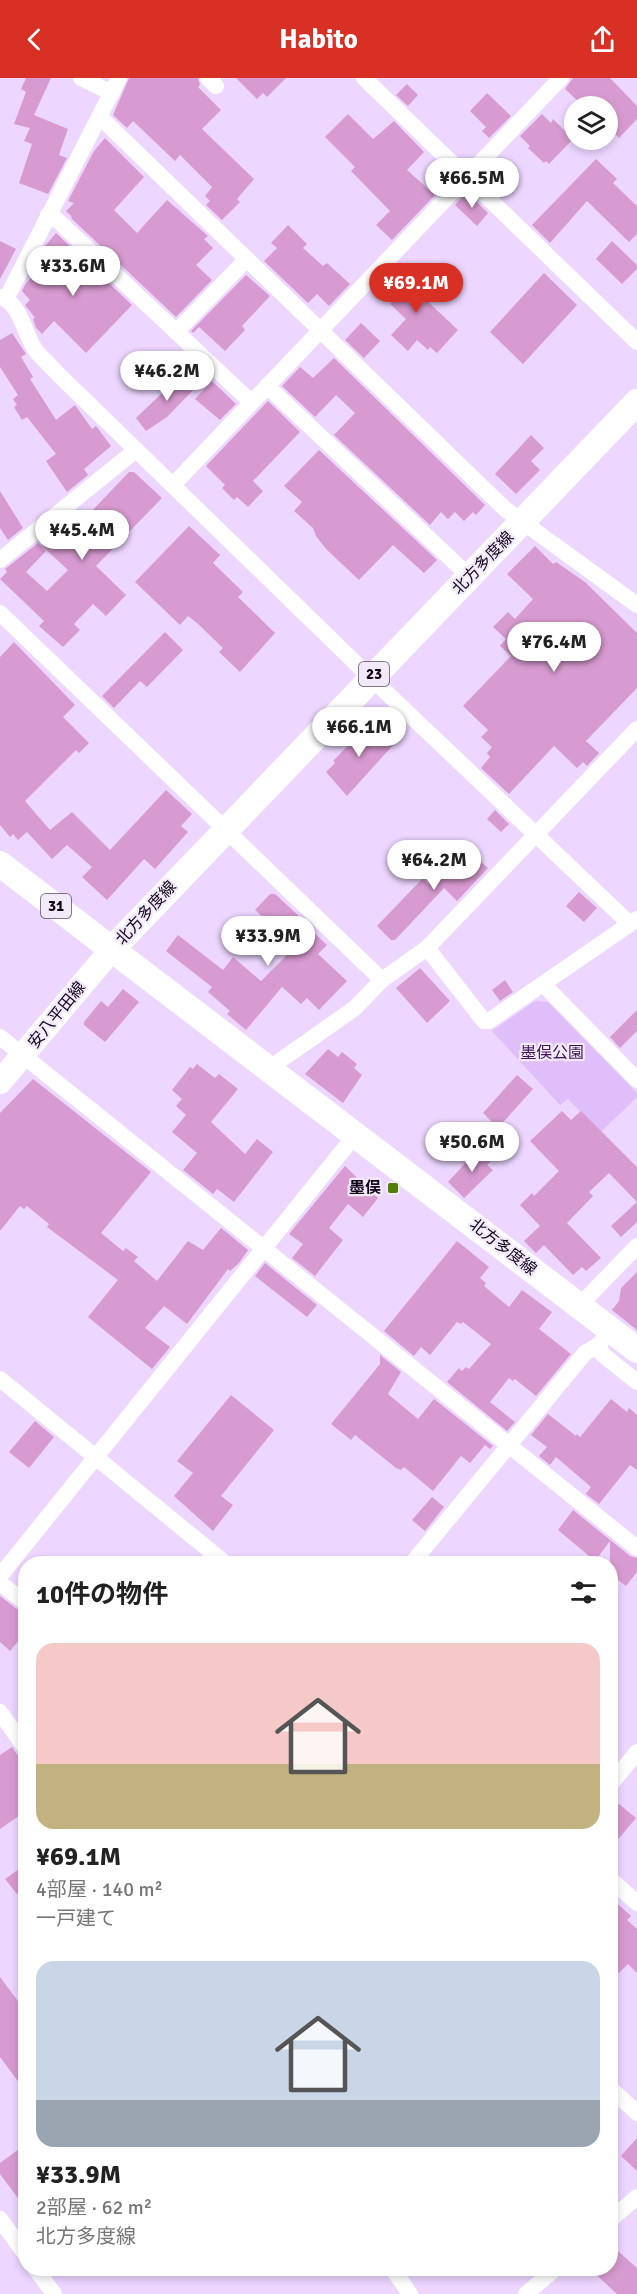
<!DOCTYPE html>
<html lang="ja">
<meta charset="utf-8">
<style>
body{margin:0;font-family:Signika,"Noto Sans JP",sans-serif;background:#f2f2f2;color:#222;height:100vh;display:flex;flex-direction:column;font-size:22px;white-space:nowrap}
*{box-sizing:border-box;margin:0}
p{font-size:20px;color:#767676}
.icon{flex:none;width:33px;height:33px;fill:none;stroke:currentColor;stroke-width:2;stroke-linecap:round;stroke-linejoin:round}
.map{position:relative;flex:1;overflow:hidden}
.drawer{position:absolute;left:18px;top:1478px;width:600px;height:720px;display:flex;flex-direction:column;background:#fff;border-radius:24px;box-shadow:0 3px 9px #0003}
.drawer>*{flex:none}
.fabs{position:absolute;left:564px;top:18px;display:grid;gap:12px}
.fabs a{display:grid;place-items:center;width:54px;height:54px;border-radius:50%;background:#fff;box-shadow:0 3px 9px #0003;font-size:30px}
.price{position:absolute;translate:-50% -51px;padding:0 14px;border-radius:21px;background:#fff;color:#222;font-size:20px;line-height:39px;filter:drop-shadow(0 2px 3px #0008)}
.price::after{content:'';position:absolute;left:50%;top:36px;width:18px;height:14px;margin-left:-9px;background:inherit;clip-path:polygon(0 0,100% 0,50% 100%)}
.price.current{background:#d93025;color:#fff}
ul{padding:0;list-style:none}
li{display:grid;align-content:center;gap:12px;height:318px;padding:0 18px}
li span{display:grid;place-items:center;height:186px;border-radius:18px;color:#555}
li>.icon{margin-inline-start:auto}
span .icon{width:108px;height:108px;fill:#fffc;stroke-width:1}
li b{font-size:26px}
h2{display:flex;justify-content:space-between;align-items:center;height:72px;padding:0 18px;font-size:26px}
header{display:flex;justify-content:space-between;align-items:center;height:78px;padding:0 18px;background:#d93025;color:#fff;font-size:27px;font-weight:700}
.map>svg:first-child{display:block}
.green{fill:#e0bef9}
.building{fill:#d89bd1}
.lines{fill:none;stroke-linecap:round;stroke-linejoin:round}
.street{stroke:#fff;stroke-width:16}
.secondary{stroke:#fff;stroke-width:24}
.primary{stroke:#fff;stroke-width:26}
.poi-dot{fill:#517f09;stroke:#f2eaf8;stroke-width:2}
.labels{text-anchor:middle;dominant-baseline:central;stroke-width:4.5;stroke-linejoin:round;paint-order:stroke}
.shield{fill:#f2eaf8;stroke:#554a5d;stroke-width:1.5}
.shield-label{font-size:15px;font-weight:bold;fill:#12051b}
.street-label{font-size:16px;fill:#12051b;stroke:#f2eaf8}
.park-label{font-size:16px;fill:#3d1354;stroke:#f2eaf8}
.poi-label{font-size:16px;font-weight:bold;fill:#12051b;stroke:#f2eaf8;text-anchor:end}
</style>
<header><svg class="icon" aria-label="back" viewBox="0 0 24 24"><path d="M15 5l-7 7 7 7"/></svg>Habito<svg class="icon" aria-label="share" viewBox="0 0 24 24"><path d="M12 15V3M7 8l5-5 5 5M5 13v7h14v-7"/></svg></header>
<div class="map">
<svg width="637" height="2216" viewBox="0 0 637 2216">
<rect width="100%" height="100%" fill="#edd6ff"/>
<path class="green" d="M535 923 548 924 637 1015V1019L601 1054 568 1021 560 1027 492 953Z"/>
<g class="building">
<path d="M26 0H51L34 37 68 51 59 77 67 80 48 116 19 105 32 66 24 63 30 50 14 46 26 14 21 11Z"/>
<path d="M129 0H198L200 7 198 9 221 32 202 51 254 101 237 121 240 124 222 142 206 127 210 123 205 118 212 109 180 77 175 83 133 43 127 50 113 37Z"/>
<path d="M236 0H286L267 19 263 15 257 21Z"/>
<path d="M573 0H610L637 28V41L619 60 608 48V28H583L565 11Z"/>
<path d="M407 6 418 17 408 28 396 17Z"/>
<path d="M487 15 511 38 489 60 482 53 486 49 470 33Z"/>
<path d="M348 36 373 61 394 43 424 74 407 92 435 117 392 162 376 147 390 133 351 93 355 89 325 59Z"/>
<path d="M542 36 551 45 553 41 573 61 549 86 546 83 544 85 528 70 530 68 520 58Z"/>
<path d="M105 60 144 99 114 132 137 155 167 122 208 158 204 161 213 170 196 187 212 202 176 239 71 140 72 139 66 133 74 125 68 123 94 73Z"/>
<path d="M596 81 617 101 613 105 637 128V156L629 164 587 123 550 165 532 147Z"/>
<path d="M498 82 514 98 500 117 481 99Z"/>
<path d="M443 94 450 101 439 112 432 105Z"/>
<path d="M467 114 488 135 477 148 455 127Z"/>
<path d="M288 147 307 166 303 170 323 188 327 185 350 206 329 228 317 216 308 225 264 183 277 170 271 165Z"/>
<path d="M56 155 132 227 86 275 54 243 42 256 36 250 33 241 35 240 25 227 30 222 22 213 26 205 54 177 45 168Z"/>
<path d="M0 163 16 171 0 201Z"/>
<path d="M612 163 637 187V191L622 206 596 181Z"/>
<path d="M397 187 427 215 423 219 458 252 437 275 430 269 428 272 417 262 408 273 391 257 406 241 390 226 394 221 379 206Z"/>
<path d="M544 195 577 227 523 286 490 254Z"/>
<path d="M246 197 270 218 242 248 245 252 225 273 199 249 193 255 191 253Z"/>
<path d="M361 245 380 263 364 280 345 262Z"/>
<path d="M12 255 26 276 21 279 33 299 30 301 56 342 75 327 92 351 96 348 111 368 84 391 88 397 67 414 46 383 56 376 27 339 22 342 14 329 17 327 13 321 18 317 0 289V262Z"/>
<path d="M334 280 485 427 476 437 473 434 464 443 455 434 448 441 441 434 430 447 334 357 355 335 336 317 315 339 282 308 300 289 313 300Z"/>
<path d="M183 295 197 308 167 339 146 353 136 340Z"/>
<path d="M212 303 236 326 220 342 195 321Z"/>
<path d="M268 323 300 354 253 403 263 413 248 429 237 419 234 422 222 410 225 407 206 388Z"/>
<path d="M531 357 544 370 531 383 540 392 516 416 495 396Z"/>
<path d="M319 372 437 482 424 495 393 467 359 502 326 471 316 458 313 450 294 433 302 424 284 408Z"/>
<path d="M129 394H134L162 420 96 488 126 517 106 538 93 526 74 546 80 552 63 569 39 548 44 543 0 501 7 494 5 491 38 465 46 473 26 494 47 513 68 492 42 468 58 451 67 459Z"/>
<path d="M0 413 23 450 8 462 0 450Z"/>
<path d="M189 448 220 477 213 485 243 514 238 519 275 555 240 594 219 574 223 570 197 545 188 538 180 547 135 504Z"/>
<path d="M535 468 553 486 556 484 585 504 637 555V610L586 663 599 675 587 688 583 684 577 690 554 668 509 716 481 690 490 679 487 675 492 669 481 659 488 652 463 628 511 578 500 568 506 561 493 549 508 534 515 541 533 521 507 496Z"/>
<path d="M165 554 183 572 147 609 140 603 114 630 102 618Z"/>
<path d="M14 564 75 627 63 639 89 665 79 675 76 672 25 723 50 752 72 734 110 772 166 712 192 736 181 748 188 754 155 791 144 781 107 822 82 799 92 789 67 767 52 781 27 754 18 762 13 756 10 759 0 747V579Z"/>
<path d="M371 644 394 666 347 718 326 694 335 685 333 683Z"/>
<path d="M495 732 509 746 501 754 487 741Z"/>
<path d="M462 767 488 790 457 823 444 810 395 862H391L377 848 423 800 429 806Z"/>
<path d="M579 814 597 830 584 844 566 828Z"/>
<path d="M270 816H275L312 850 310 851 327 867 318 876 347 903 319 932 307 920 301 926 282 909 246 952 227 936 230 933 208 914 212 909 166 873 178 857 223 892 233 879 261 903 288 876 260 851 267 843 255 832Z"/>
<path d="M420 890 450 923 427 945 396 910Z"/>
<path d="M505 902 513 914 500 923 492 912Z"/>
<path d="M123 911 139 924 105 964 84 947V944L101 923 108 929Z"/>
<path d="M637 932V953L620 970 610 959Z"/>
<path d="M328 971 338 979 342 974 357 986 354 990 362 997 343 1025 305 996Z"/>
<path d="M197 986 215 1000 219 996 238 1011 211 1044 245 1076 257 1061 273 1074 234 1124 217 1111 213 1116 183 1092 197 1075 172 1054 186 1037 176 1028 182 1021 172 1012 190 989 193 991Z"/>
<path d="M517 997 533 1011 498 1050 483 1035Z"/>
<path d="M33 1001 151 1094 101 1155 123 1173 126 1170 138 1179 134 1183 157 1203 188 1163 203 1172 221 1150 248 1172 239 1185 230 1193 228 1191 187 1246 164 1228 145 1250 170 1269 152 1291 88 1239 118 1202 47 1149 49 1146 27 1128 24 1131 20 1128 0 1153V1035Z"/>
<path d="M562 1033 571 1042 581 1033 637 1089V1124L609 1095 589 1114 593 1118 567 1145 601 1180 586 1193 582 1189 573 1197 544 1167 536 1175 524 1163 540 1148 520 1127 532 1115 534 1118 559 1093 530 1063Z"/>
<path d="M481 1068 491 1078 489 1080 492 1082 487 1087 493 1092 464 1120 448 1104Z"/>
<path d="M345 1088 378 1120 363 1139 348 1126 329 1150 343 1162 315 1198 292 1180 303 1166 289 1156Z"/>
<path d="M637 1124V1144L621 1159 611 1148Z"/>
<path d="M457 1163 489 1189 480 1200 486 1205 484 1208 509 1229 522 1212 552 1234 539 1251 571 1276 536 1318 515 1301 513 1303 509 1300 490 1324 515 1344 507 1353 447 1304 459 1290 462 1293 466 1289 469 1291 491 1266 463 1244 461 1246 457 1244 430 1277 421 1269 414 1278 384 1253Z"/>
<path d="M265 1185 317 1227 307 1239 255 1198Z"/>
<path d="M637 1194V1252L612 1232 619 1223 621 1210Z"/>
<path d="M380 1277 401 1294 388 1316 418 1341 434 1321 493 1368 490 1371 485 1367 470 1385 461 1378 433 1413 404 1389 401 1392 396 1390 355 1357 351 1362 331 1346 380 1286Z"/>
<path d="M231 1317 274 1352 221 1418 233 1427 213 1453 174 1418 193 1395 177 1383Z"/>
<path d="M611 1321 627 1334 629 1330 637 1337V1392L630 1387 599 1426 586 1416 591 1409 556 1379 550 1387 539 1378 547 1369 531 1357 548 1336 576 1358 577 1356 580 1359Z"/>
<path d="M35 1343 54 1359 29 1390 9 1374Z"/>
<path d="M432 1419 444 1429 425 1453 412 1442Z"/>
<path d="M573 1432 630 1478 637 1480V1494L626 1508 610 1496V1463L595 1483 558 1452Z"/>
<path d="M0 1518 26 1538V1554L10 1573 0 1564Z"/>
<path d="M12 1669 26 1690V1733L0 1751V1677Z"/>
<path d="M619 1726 636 1740 610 1771V1737Z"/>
<path d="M26 1786V1810L17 1816 5 1801Z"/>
<path d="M610 1819 631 1838 627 1842 637 1851V1895L628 1886 619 1895 610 1887Z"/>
<path d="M0 1899 26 1934V2014L0 1979Z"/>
<path d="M637 2060V2093L621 2078Z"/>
<path d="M26 2066V2131L0 2096V2085Z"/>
<path d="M610 2166 637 2190V2216H617L589 2190H610Z"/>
</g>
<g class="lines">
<g class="street">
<path d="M81 0 112 15"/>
<path d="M208 0 216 8"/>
<path d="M364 0 637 264"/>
<path d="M100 39 505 431 637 527"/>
<path d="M48 137 55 140 251 324"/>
<path d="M0 219C22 226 24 257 36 273 43 281 52 289 59 297L371 600 630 846"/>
<path d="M6 221 119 0"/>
<path d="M176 254 247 181"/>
<path d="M267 308 470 499"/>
<path d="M173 407 561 0"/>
<path d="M0 482 136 372"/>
<path d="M0 535 382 902"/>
<path d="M427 870 484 943H489L637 841"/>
<path d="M544 907 637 1002"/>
<path d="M0 959 637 1470"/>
<path d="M272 991 281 982 355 930 382 902 427 870 637 651"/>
<path d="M580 1227 637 1168"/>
<path d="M599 1267 602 1276 637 1304"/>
<path d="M0 1301 225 1485"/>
<path d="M412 1485 585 1275 599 1267 610 1251"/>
<path d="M0 1498 356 1056"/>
<path d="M0 1505 26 1525"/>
<path d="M0 1634 26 1671"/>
<path d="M610 1707 637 1674"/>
<path d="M610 1801 637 1825"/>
<path d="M610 2010 637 2035"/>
<path d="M0 2141 26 2177"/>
<path d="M610 2142 637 2119"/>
<path d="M35 2190 54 2216"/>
<path d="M392 2190 410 2216"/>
<path d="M526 2216 556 2190"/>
</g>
<path class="secondary" d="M0 1004 113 870"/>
<g class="primary">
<path d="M0 786 637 1272"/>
<path d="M113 870 637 324"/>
</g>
</g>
<rect class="poi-dot" x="387" y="1104" width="12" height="12" rx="3"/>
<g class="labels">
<g class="shield">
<rect x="359" y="584" width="30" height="24" rx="4.5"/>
<rect x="41" y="816" width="30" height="24" rx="4.5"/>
</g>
<g class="shield-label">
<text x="374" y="596">23</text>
<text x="56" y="828">31</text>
</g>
<g class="street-label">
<text transform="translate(483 485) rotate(-46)">北方多度線</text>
<text transform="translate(146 835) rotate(-47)">北方多度線</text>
<text transform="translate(57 937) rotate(-51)">安八平田線</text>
<text transform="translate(503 1169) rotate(38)">北方多度線</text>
</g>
<g class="park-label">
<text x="552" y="975">墨俣公園</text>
</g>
<g class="poi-label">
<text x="381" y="1110">墨俣</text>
</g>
</g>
</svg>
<div class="fabs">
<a><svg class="icon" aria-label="layers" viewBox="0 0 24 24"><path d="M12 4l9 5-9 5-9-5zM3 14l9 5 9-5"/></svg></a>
</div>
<b class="price" style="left:472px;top:131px">¥66.5M</b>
<b class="price" style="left:73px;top:219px">¥33.6M</b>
<b class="price current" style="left:416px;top:236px">¥69.1M</b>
<b class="price" style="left:167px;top:324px">¥46.2M</b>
<b class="price" style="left:82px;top:483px">¥45.4M</b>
<b class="price" style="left:554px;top:595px">¥76.4M</b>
<b class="price" style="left:359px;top:680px">¥66.1M</b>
<b class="price" style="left:434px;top:813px">¥64.2M</b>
<b class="price" style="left:268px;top:889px">¥33.9M</b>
<b class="price" style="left:472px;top:1095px">¥50.6M</b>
<section class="drawer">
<h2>10件の物件<svg class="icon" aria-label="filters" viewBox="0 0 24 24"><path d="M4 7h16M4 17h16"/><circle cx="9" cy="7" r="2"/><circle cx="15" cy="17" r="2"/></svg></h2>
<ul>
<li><span style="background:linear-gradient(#f6c9c9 65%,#c2b280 0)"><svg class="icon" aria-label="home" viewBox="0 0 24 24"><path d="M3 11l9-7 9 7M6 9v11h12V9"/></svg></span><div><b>¥69.1M</b><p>4部屋 · 140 m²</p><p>一戸建て</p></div></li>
<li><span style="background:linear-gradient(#c9d6e8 75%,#9aa5b1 0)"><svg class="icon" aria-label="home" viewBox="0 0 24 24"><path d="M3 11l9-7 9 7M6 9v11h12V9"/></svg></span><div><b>¥33.9M</b><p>2部屋 · 62 m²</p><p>北方多度線</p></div></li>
</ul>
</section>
</div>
